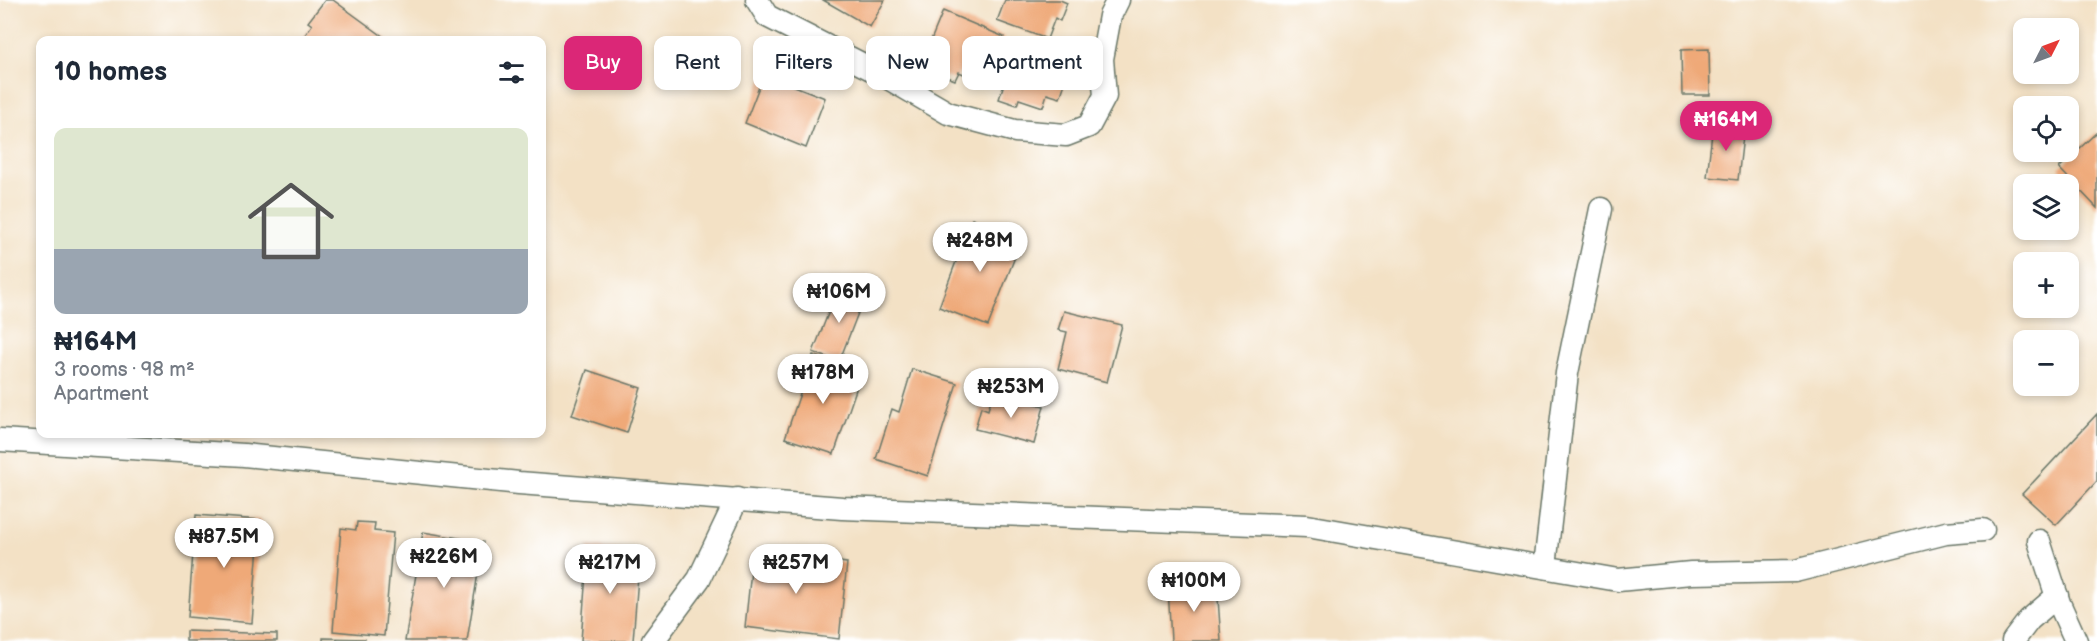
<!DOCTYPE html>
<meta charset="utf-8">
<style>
body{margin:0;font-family:"Balsamiq Sans",sans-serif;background:#f2f2f3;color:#1f2937;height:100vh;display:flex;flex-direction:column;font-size:22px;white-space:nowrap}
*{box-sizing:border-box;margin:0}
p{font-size:20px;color:#747a83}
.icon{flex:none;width:33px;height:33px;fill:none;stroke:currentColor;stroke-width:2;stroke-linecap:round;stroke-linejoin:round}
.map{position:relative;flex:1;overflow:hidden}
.details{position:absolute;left:36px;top:36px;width:510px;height:402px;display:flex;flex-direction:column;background:#fff;border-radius:12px;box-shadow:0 3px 9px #0003}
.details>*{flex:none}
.hud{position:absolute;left:564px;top:36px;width:570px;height:54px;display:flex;gap:12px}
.needle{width:39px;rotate:48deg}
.fabs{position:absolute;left:2013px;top:18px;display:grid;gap:12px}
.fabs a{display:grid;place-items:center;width:66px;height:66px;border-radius:12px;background:#fff;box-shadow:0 3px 9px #0003;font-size:30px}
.price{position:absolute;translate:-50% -51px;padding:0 14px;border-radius:21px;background:#fff;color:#222;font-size:20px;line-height:39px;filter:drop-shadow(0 2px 3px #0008)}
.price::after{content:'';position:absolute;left:50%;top:36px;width:18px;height:14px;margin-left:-9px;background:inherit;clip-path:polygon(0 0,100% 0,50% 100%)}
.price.selected{background:#db2777;color:#fff}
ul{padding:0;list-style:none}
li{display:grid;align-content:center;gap:12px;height:318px;padding:0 18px}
li span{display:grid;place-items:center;height:186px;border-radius:12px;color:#555}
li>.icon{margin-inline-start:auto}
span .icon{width:108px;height:108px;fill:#fffc;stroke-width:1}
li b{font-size:26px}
h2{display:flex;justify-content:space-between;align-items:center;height:72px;padding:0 18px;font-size:26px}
.tag{padding:0 21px;border-radius:12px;background:#fff;box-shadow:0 3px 9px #0003;font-size:21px;line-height:54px}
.tag.selected{background:#db2777;color:#fff}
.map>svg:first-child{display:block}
.building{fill:#efa978}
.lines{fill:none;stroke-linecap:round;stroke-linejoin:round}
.minor-casing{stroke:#697667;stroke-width:25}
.minor{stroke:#fff;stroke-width:22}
</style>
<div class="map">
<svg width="2097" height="641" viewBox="0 0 2097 641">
<rect width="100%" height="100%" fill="#fff"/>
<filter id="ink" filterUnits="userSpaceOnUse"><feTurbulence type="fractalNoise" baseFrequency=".0167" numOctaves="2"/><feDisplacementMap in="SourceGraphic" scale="12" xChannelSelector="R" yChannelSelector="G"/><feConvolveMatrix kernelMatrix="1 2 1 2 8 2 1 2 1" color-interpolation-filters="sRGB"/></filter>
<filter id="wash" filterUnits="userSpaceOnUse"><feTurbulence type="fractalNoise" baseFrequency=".008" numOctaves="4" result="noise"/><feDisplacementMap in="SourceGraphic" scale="24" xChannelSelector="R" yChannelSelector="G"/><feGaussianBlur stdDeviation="1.35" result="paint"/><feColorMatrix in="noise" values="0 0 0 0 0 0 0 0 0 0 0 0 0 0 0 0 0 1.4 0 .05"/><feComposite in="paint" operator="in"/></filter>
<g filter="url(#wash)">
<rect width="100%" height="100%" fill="#f3e1c5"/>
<g id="blocks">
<g class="building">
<path d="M325 0H333L388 40H304L302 39 312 25 308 22Z"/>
<path d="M823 0H885L870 27Z"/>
<path d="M1005 0H1060L1067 3 1060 21 1055 18 1047 39 997 21Z"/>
<path d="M943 11 1004 37 985 83 959 72 955 80 930 70 934 61 924 57Z"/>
<path d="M1017 44 1061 59 1057 70 1068 74 1060 98 1047 94 1043 107 1019 99 1017 105 999 99Z"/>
<path d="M1709 49 1710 95H1682L1681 50Z"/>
<path d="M764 74 825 98 806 148 745 123Z"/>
<path d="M1713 124 1744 127 1738 180 1707 177Z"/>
<path d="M2097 132V208L2059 168Z"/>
<path d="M972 219 1022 239 988 326 939 307Z"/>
<path d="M839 286 865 295 839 362 813 352Z"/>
<path d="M1064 311 1122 325 1107 382 1058 369 1067 332 1058 330Z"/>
<path d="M813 355 862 372 834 454 785 438Z"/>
<path d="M912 369 957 383 928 476 876 459 892 409 899 412Z"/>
<path d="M587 370 641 388 627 433 572 415Z"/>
<path d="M993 393 1044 406 1034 444 975 429 981 407 988 410Z"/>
<path d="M2097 414V481L2056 525 2022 494Z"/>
<path d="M196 515 260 520 252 623 188 617Z"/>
<path d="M357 522 375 523 374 531 393 533 384 636 333 631 341 528 356 530Z"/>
<path d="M423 532 483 542 467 641H405Z"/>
<path d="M588 546 640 551 633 641H581Z"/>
<path d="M753 552 847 563 839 639 745 627Z"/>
<path d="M1217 584 1221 641H1171L1168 587Z"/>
<path d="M186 631 277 634V641H186Z"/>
<path d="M323 638 365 639V641H323Z"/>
</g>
</g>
</g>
<g filter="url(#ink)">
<use href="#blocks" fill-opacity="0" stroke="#697667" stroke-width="1.5"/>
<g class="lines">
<defs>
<g id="minor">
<path d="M757 0 767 16 883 75 948 113 1015 131 1066 135 1089 126 1105 96 1102 59 1110 16 1118 0"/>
<path d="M0 440 244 455 519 483 842 508 1307 526 1618 580 1691 573 1795 571 1946 533 1983 530"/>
<path d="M2039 541 2059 603 2076 641"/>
<path d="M1545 566 1567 373 1601 209"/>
<path d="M653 641 699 579 737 499"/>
<path d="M2013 641 2029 620 2057 596"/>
</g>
</defs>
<use href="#minor" class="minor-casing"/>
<use href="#minor" class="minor"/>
</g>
</g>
</svg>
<div class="fabs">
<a><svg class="needle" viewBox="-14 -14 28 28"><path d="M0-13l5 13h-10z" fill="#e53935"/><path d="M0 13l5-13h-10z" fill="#747a83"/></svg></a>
<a><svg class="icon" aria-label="locate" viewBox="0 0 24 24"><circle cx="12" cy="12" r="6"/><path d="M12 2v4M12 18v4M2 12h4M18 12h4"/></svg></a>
<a><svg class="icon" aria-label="layers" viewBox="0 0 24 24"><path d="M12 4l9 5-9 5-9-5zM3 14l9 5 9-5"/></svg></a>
<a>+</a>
<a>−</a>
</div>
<b class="price selected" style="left:1726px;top:152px">₦164M</b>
<b class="price" style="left:980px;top:273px">₦248M</b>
<b class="price" style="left:839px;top:324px">₦106M</b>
<b class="price" style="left:823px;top:405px">₦178M</b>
<b class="price" style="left:1011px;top:419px">₦253M</b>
<b class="price" style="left:224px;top:569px">₦87.5M</b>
<b class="price" style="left:444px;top:589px">₦226M</b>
<b class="price" style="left:610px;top:595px">₦217M</b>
<b class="price" style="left:796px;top:595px">₦257M</b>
<b class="price" style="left:1194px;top:613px">₦100M</b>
<div class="hud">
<a class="tag selected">Buy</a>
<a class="tag">Rent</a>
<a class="tag">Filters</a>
<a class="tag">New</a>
<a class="tag">Apartment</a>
</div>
<section class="details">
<h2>10 homes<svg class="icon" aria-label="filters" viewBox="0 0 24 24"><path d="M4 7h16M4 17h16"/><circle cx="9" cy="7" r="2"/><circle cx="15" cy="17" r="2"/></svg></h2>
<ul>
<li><span style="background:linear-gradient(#dfe7d0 65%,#9aa5b1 0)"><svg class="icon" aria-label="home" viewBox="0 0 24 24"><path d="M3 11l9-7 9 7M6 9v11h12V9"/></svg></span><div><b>₦164M</b><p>3 rooms · 98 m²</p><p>Apartment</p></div></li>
</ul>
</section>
</div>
